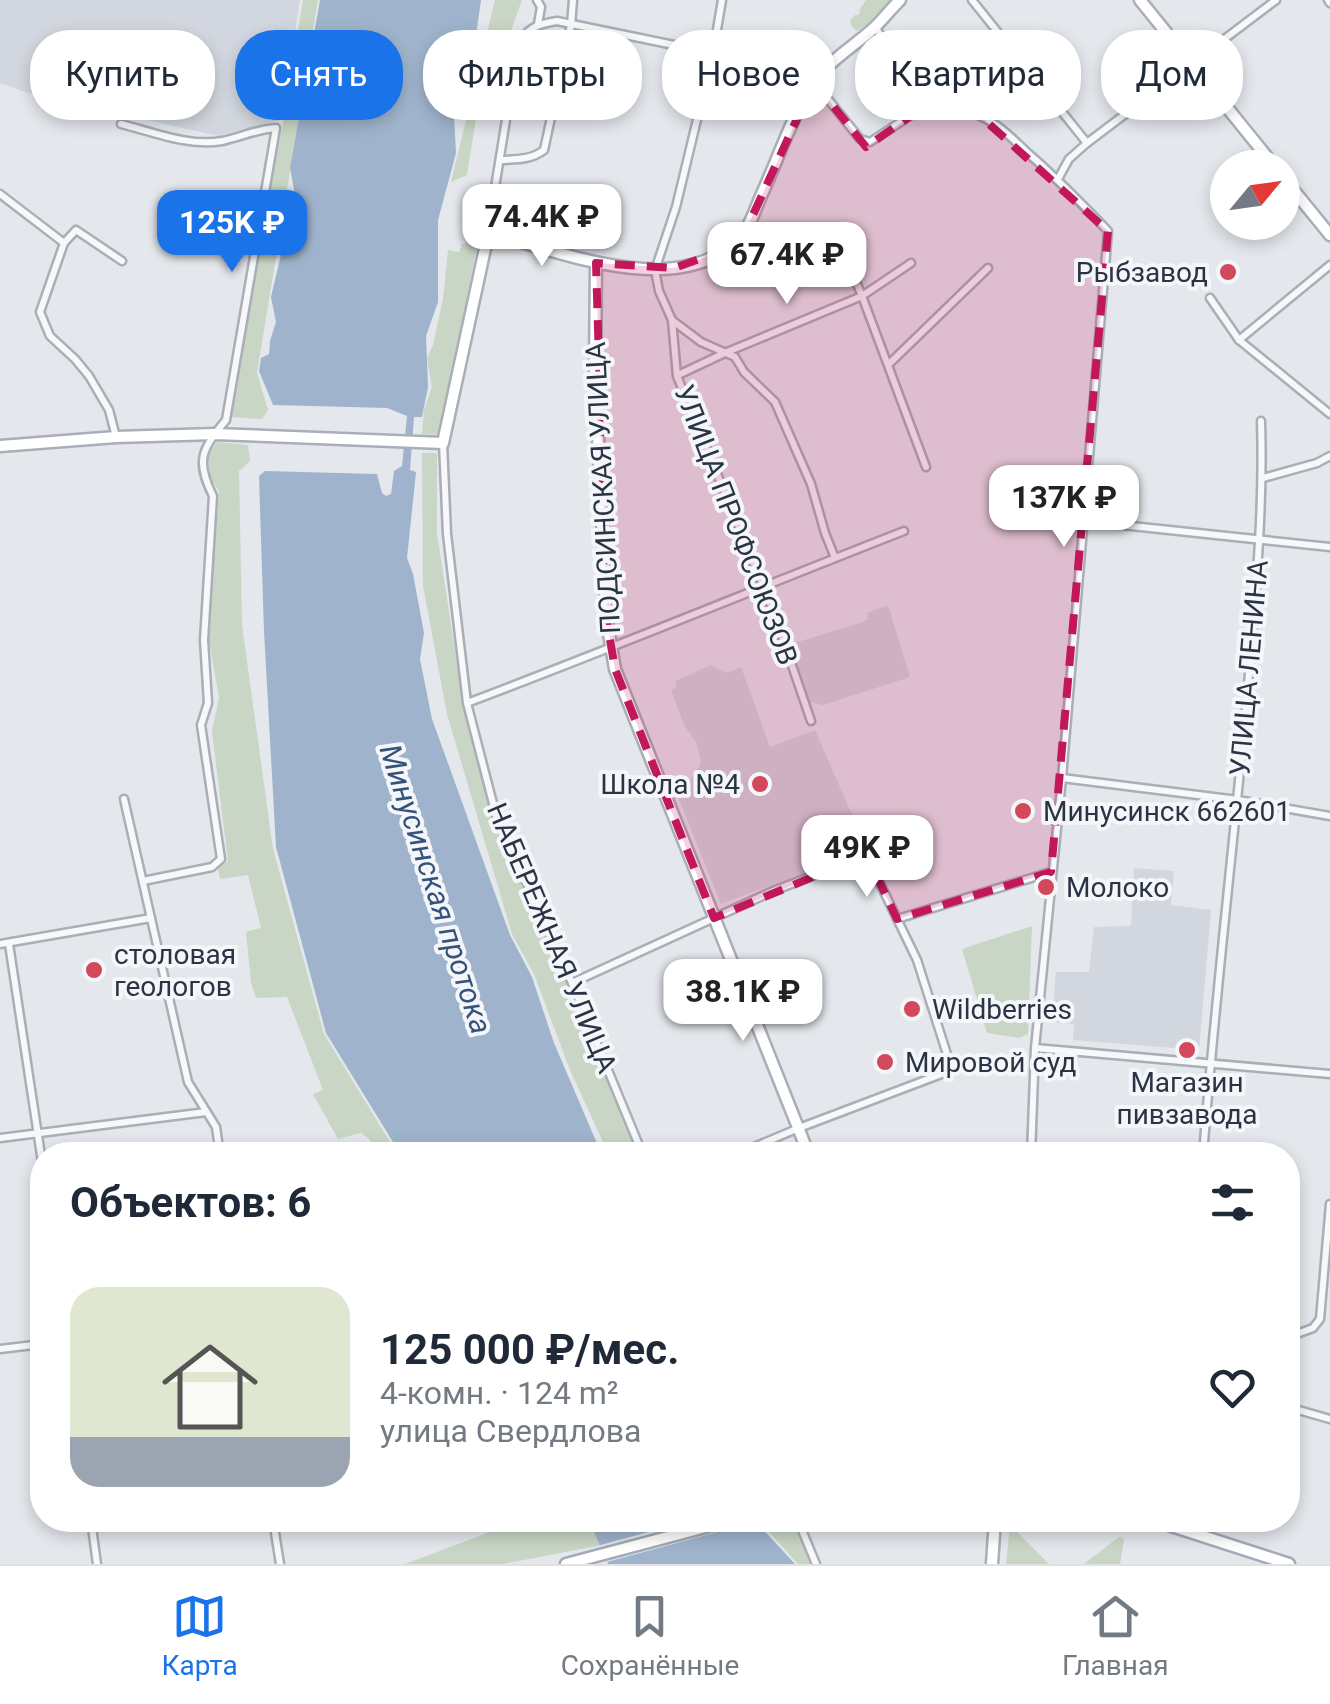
<!DOCTYPE html>
<html lang="ru">
<meta charset="utf-8">
<style>
body{margin:0;font-family:Roboto,sans-serif;background:#f2f2f3;color:#1f2937;height:100vh;display:flex;flex-direction:column;font-size:38px;white-space:nowrap}
*{box-sizing:border-box;margin:0}
p{font-size:32px;color:#747a83}
.icon{flex:none;width:55px;height:55px;fill:none;stroke:currentColor;stroke-width:2;stroke-linecap:round;stroke-linejoin:round}
.map{position:relative;flex:1;overflow:hidden}
.drawer{position:absolute;left:30px;top:1142px;width:1270px;height:390px;display:flex;flex-direction:column;background:#fff;border-radius:40px;box-shadow:0 5px 15px #0003}
.drawer>*{flex:none}
.banner{position:absolute;left:30px;top:30px;width:1270px;height:90px;display:flex;gap:20px}
.needle{width:65px;rotate:61deg}
.tools{position:absolute;left:1210px;top:150px;display:grid;gap:20px}
.tools a{display:grid;place-items:center;width:90px;height:90px;border-radius:50%;background:#fff;box-shadow:0 5px 15px #0003;font-size:50px}
.price{position:absolute;translate:-50% -85px;padding:0 22px;border-radius:20px;background:#fff;color:#222;font-size:32px;line-height:65px;filter:drop-shadow(0 2px 5px #0008)}
.price::after{content:'';position:absolute;left:50%;top:60px;width:30px;height:22px;margin-left:-15px;background:inherit;clip-path:polygon(0 0,100% 0,50% 100%)}
.price.current{background:#1a73e8;color:#fff}
ul{padding:0;list-style:none}
li{display:flex;align-items:center;gap:30px;height:250px;padding:0 40px}
li span{display:grid;place-items:center;flex:none;width:280px;height:200px;border-radius:30px;color:#555}
li>.icon{margin-inline-start:auto}
span .icon{width:120px;height:120px;fill:#fffc;stroke-width:1}
li b{font-size:42px}
h2{display:flex;justify-content:space-between;align-items:center;height:120px;padding:0 40px;font-size:42px}
.chip{padding:0 35px;border-radius:40px;background:#fff;box-shadow:0 5px 15px #0003;font-size:35px;line-height:90px}
.chip.current{background:#1a73e8;color:#fff}
.tab-bar{display:flex;justify-content:space-around;align-items:center;height:140px;border-top:2px solid #e0e1e3;background:#fff;font-size:28px;color:#747a83}
.tab-bar a{display:grid;justify-items:center;gap:5px}
.tab-bar .current{color:#1a73e8}
.map>svg:first-child{display:block}
.built{fill:#d2d6de}
.green{fill:#c9d6c5}
.water{fill:#9fb4cc}
.pier{fill:#e4e7ec}
.lines{fill:none;stroke-linecap:round;stroke-linejoin:round}
.street-casing{stroke:#a9aeb7;stroke-width:11}
.secondary-casing{stroke:#a9aeb7;stroke-width:15}
.primary-casing{stroke:#a3abb8;stroke-width:15}
.street{stroke:#f7f8fa;stroke-width:6}
.secondary{stroke:#fff;stroke-width:10}
.primary{stroke:#fff;stroke-width:10}
.marked{fill:#c2185b;fill-opacity:0.2;stroke:#c2185b;stroke-width:8;stroke-dasharray:20 12;stroke-linejoin:round}
.poi-dot{fill:#d1495b;stroke:#f4f6f9;stroke-width:4}
.labels{text-anchor:middle;dominant-baseline:central;stroke-width:8;stroke-linejoin:round;paint-order:stroke}
.poi-label{font-size:28px;fill:#2b3445;stroke:#f4f6f9;text-anchor:start}
.street-label{font-size:28px;fill:#2b3445;stroke:#f4f6f9}
.water-label{font-size:30px;font-style:italic;fill:#34527a;stroke:#f4f6f9}
</style>
<div class="map">
<svg width="1330" height="1564" viewBox="0 0 1330 1564">
<rect width="100%" height="100%" fill="#e4e7ec"/>
<g class="built">
<path d="M0 0H300L281 120 218 136 28 93 0 83Z"/>
<path d="M888 605 910 677 823 705 808 702 788 645 860 623 868 619 867 613Z"/>
<path d="M711 665 726 673 741 667 770 747 815 730 867 849 721 904 674 787 690 780 701 763 696 742 684 725 671 690 676 688V681Z"/>
<path d="M1134 868 1174 871 1171 905 1211 910 1199 1050 1073 1040 1074 1024 1052 1022 1056 972H1089L1094 927 1131 926Z"/>
</g>
<g class="green">
<path d="M303 0H318L257 373 268 410 262 419 230 417 239 375V342L282 129Z"/>
<path d="M495 0H522L505 47H487L467 175 451 182Z"/>
<path d="M866 0H891L866 25 857 31 852 27 850 20 855 15H859L860 9Z"/>
<path d="M475 241 478 242 440 435 422 434 424 410 432 387 427 358 433 345 443 299 448 250 459 252 462 244Z"/>
<path d="M217 442 248 445 250 461 239 471 242 625 273 849 324 1034 398 1155H378L369 1139 361 1133 338 1139 313 1094 323 1090 287 997 256 998 251 983 246 932 261 928 248 875 220 879 218 868 228 861 212 731 219 698 208 635 219 491 210 478 208 455Z"/>
<path d="M422 453H437V533L463 704 494 818 569 984 640 1155H609L570 1070 534 974 512 934 447 714 423 586Z"/>
<path d="M1032 926 1028 1034 1019 1038 987 1033 962 949Z"/>
<path d="M522 1520H589L602 1545 503 1564H405Z"/>
<path d="M769 1520H792L811 1564H798L761 1523Z"/>
<path d="M1010 1525 1049 1564H1006Z"/>
<path d="M1119 1537 1124 1539 1120 1564H1084Z"/>
</g>
<g class="water">
<path d="M320 0H481L476 36 460 78 454 115 456 153 438 220V302L426 336 428 387 422 417H414L410 470 416 472 407 558 413 574 424 633 420 659 432 719 510 935 532 977 554 1043 602 1155H401L326 1033 276 847 264 631 259 476 265 471 377 474 382 493 386 496 391 494 394 471 402 466 407 416 387 408 273 405 259 371 261 358 269 354 270 341 276 322 271 297 295 195 290 168Z"/>
<path d="M589 1520H757L759 1525 795 1564H608Z"/>
</g>
<path class="pier" d="M693 1520H762L603 1563 597 1546Z"/>
<g class="lines">
<defs>
<g id="street">
<path d="M537 0 541 7 538 24"/>
<path d="M722 0 713 53 676 207 655 270 659 291 672 320 677 376 774 613 811 721"/>
<path d="M972 0 1087 143"/>
<path d="M1328 0 1330 3"/>
<path d="M876 28 925 106"/>
<path d="M815 83 860 139 870 142 925 106C947 103 974 111 993 123 1006 131 1017 143 1029 154 1057 178 1082 204 1108 231L1062 778 1035 1048 1031 1155"/>
<path d="M121 124C153 132 190 147 222 141 241 137 257 129 276 128L226 420C202 449 195 460 213 496L204 640 208 703 201 725 221 859 212 867 143 881"/>
<path d="M501 160C517 159 531 160 544 150L571 25 573 0"/>
<path d="M1058 179 1069 159 1087 143 1276 0"/>
<path d="M0 194 64 243 76 230 122 261"/>
<path d="M833 228 862 296 926 467"/>
<path d="M64 243 40 312 50 336 75 359 89 376 109 410 116 437"/>
<path d="M486 243 518 46C526 28 538 24 557 21L713 53"/>
<path d="M1210 298 1239 340 1330 414"/>
<path d="M673 321 701 342 735 357 744 372 775 402 811 484 825 533 835 558"/>
<path d="M1239 340 1330 265"/>
<path d="M889 364 988 268"/>
<path d="M678 375 727 352 862 296 911 263"/>
<path d="M443 443 447 534 467 703 496 815 572 983 643 1155"/>
<path d="M1263 478 1317 463 1330 456"/>
<path d="M1084 521 1330 547"/>
<path d="M467 703C613 648 758 588 904 531"/>
<path d="M1062 778 1238 800 1330 816"/>
<path d="M124 799 188 1082 216 1127 220 1155"/>
<path d="M897 919 1051 872"/>
<path d="M0 944 151 918"/>
<path d="M9 944 42 1162"/>
<path d="M572 983 773 891 851 861 871 865 917 960 952 1070 799 1128 735 1155"/>
<path d="M1035 1048 1330 1074"/>
<path d="M0 1138 206 1112"/>
<path d="M1203 1155C1215 998 1234 843 1248 686 1255 598 1264 510 1261 421"/>
<path d="M0 1349 42 1344"/>
<path d="M1288 1365 1294 1335 1313 1328 1320 1319 1330 1204"/>
<path d="M1288 1407 1330 1419"/>
<path d="M91 1520 97 1564"/>
<path d="M273 1520 280 1564"/>
<path d="M802 1530 816 1564"/>
</g>
<g id="secondary">
<path d="M1140 0 1276 168"/>
<path d="M1282 176 1330 235"/>
<path d="M596 263 595 373 607 622 615 669 809 1155"/>
<path d="M0 446 116 437 215 434 443 443 486 244 498 238H507C574 257 692 301 745 231 752 221 756 207 761 196 778 159 791 119 812 85 828 61 853 47 874 28 883 19 891 9 900 0"/>
<path d="M992 1564 995 1520"/>
</g>
<g id="primary">
<path d="M1153 1520 1289 1564"/>
<path d="M566 1564 732 1520"/>
</g>
</defs>
<use href="#street" class="street-casing"/>
<use href="#secondary" class="secondary-casing"/>
<use href="#primary" class="primary-casing"/>
<use href="#street" class="street"/>
<use href="#secondary" class="secondary"/>
<use href="#primary" class="primary"/>
</g>
<path class="marked" d="M814 82 866 147 925 106 979 115 1108 231 1051 872 897 919 870 862 851 861 714 918 615 669 607 622 596 263 674 268 725 250 746 230Z"/>
<g class="poi-dot">
<circle cx="1228" cy="272" r="10"/>
<circle cx="760" cy="784" r="10"/>
<circle cx="1023" cy="811" r="10"/>
<circle cx="1046" cy="887" r="10"/>
<circle cx="94" cy="970" r="10"/>
<circle cx="912" cy="1009" r="10"/>
<circle cx="1187" cy="1050" r="10"/>
<circle cx="885" cy="1062" r="10"/>
</g>
<g class="labels">
<g class="poi-label">
<text x="1208" y="272" text-anchor="end">Рыбзавод</text>
<text x="740" y="784" text-anchor="end">Школа №4</text>
<text x="1043" y="811">Минусинск 662601</text>
<text x="1066" y="887">Молоко</text>
<text x="114" y="954">столовая<tspan x="114" dy="32">геологов</tspan></text>
<text x="932" y="1009">Wildberries</text>
<text x="905" y="1062">Мировой суд</text>
<text x="1187" y="1082" text-anchor="middle">Магазин<tspan x="1187" dy="32">пивзавода</tspan></text>
</g>
<g class="street-label">
<text transform="translate(603 488) rotate(-93)">ПОДСИНСКАЯ УЛИЦА</text>
<text transform="translate(736 525) rotate(69)">УЛИЦА ПРОФСОЮЗОВ</text>
<text transform="translate(1249 668) rotate(-85)">УЛИЦА ЛЕНИНА</text>
<text transform="translate(552 938) rotate(67)">НАБЕРЕЖНАЯ УЛИЦА</text>
</g>
<g class="water-label">
<text transform="translate(436 889) rotate(72)">Минусинская протока</text>
</g>
</g>
</svg>
<div class="tools">
<a><svg class="needle" viewBox="-14 -14 28 28"><path d="M0-13l5 13h-10z" fill="#e53935"/><path d="M0 13l5-13h-10z" fill="#747a83"/></svg></a>
</div>
<b class="price" style="left:542px;top:269px">74.4K ₽</b>
<b class="price current" style="left:232px;top:275px">125K ₽</b>
<b class="price" style="left:787px;top:307px">67.4K ₽</b>
<b class="price" style="left:1064px;top:550px">137K ₽</b>
<b class="price" style="left:867px;top:900px">49K ₽</b>
<b class="price" style="left:743px;top:1044px">38.1K ₽</b>
<div class="banner">
<a class="chip">Купить</a>
<a class="chip current">Снять</a>
<a class="chip">Фильтры</a>
<a class="chip">Новое</a>
<a class="chip">Квартира</a>
<a class="chip">Дом</a>
</div>
<section class="drawer">
<h2>Объектов: 6<svg class="icon" aria-label="filters" viewBox="0 0 24 24"><path d="M4 7h16M4 17h16"/><circle cx="9" cy="7" r="2"/><circle cx="15" cy="17" r="2"/></svg></h2>
<ul>
<li><span style="background:linear-gradient(#dfe7d0 75%,#9aa5b1 0)"><svg class="icon" aria-label="home" viewBox="0 0 24 24"><path d="M3 11l9-7 9 7M6 9v11h12V9"/></svg></span><div><b>125 000 ₽/мес.</b><p>4-комн. · 124 m²</p><p>улица Свердлова</p></div><svg class="icon" aria-label="heart" viewBox="0 0 24 24"><path d="M12 20l-8-8c-3-5 5-10 8-4 3-6 11-1 8 4z"/></svg></li>
</ul>
</section>
</div>
<nav class="tab-bar">
<a class="current"><svg class="icon" aria-label="map" viewBox="0 0 24 24"><path d="M3 6l6-2 6 2 6-2v14l-6 2-6-2-6 2zM9 4v14M15 6v14"/></svg>Карта</a>
<a><svg class="icon" aria-label="saved" viewBox="0 0 24 24"><path d="M7 4h10v16l-5-4-5 4z"/></svg>Сохранённые</a>
<a><svg class="icon" aria-label="home" viewBox="0 0 24 24"><path d="M3 11l9-7 9 7M6 9v11h12V9"/></svg>Главная</a>
</nav>
